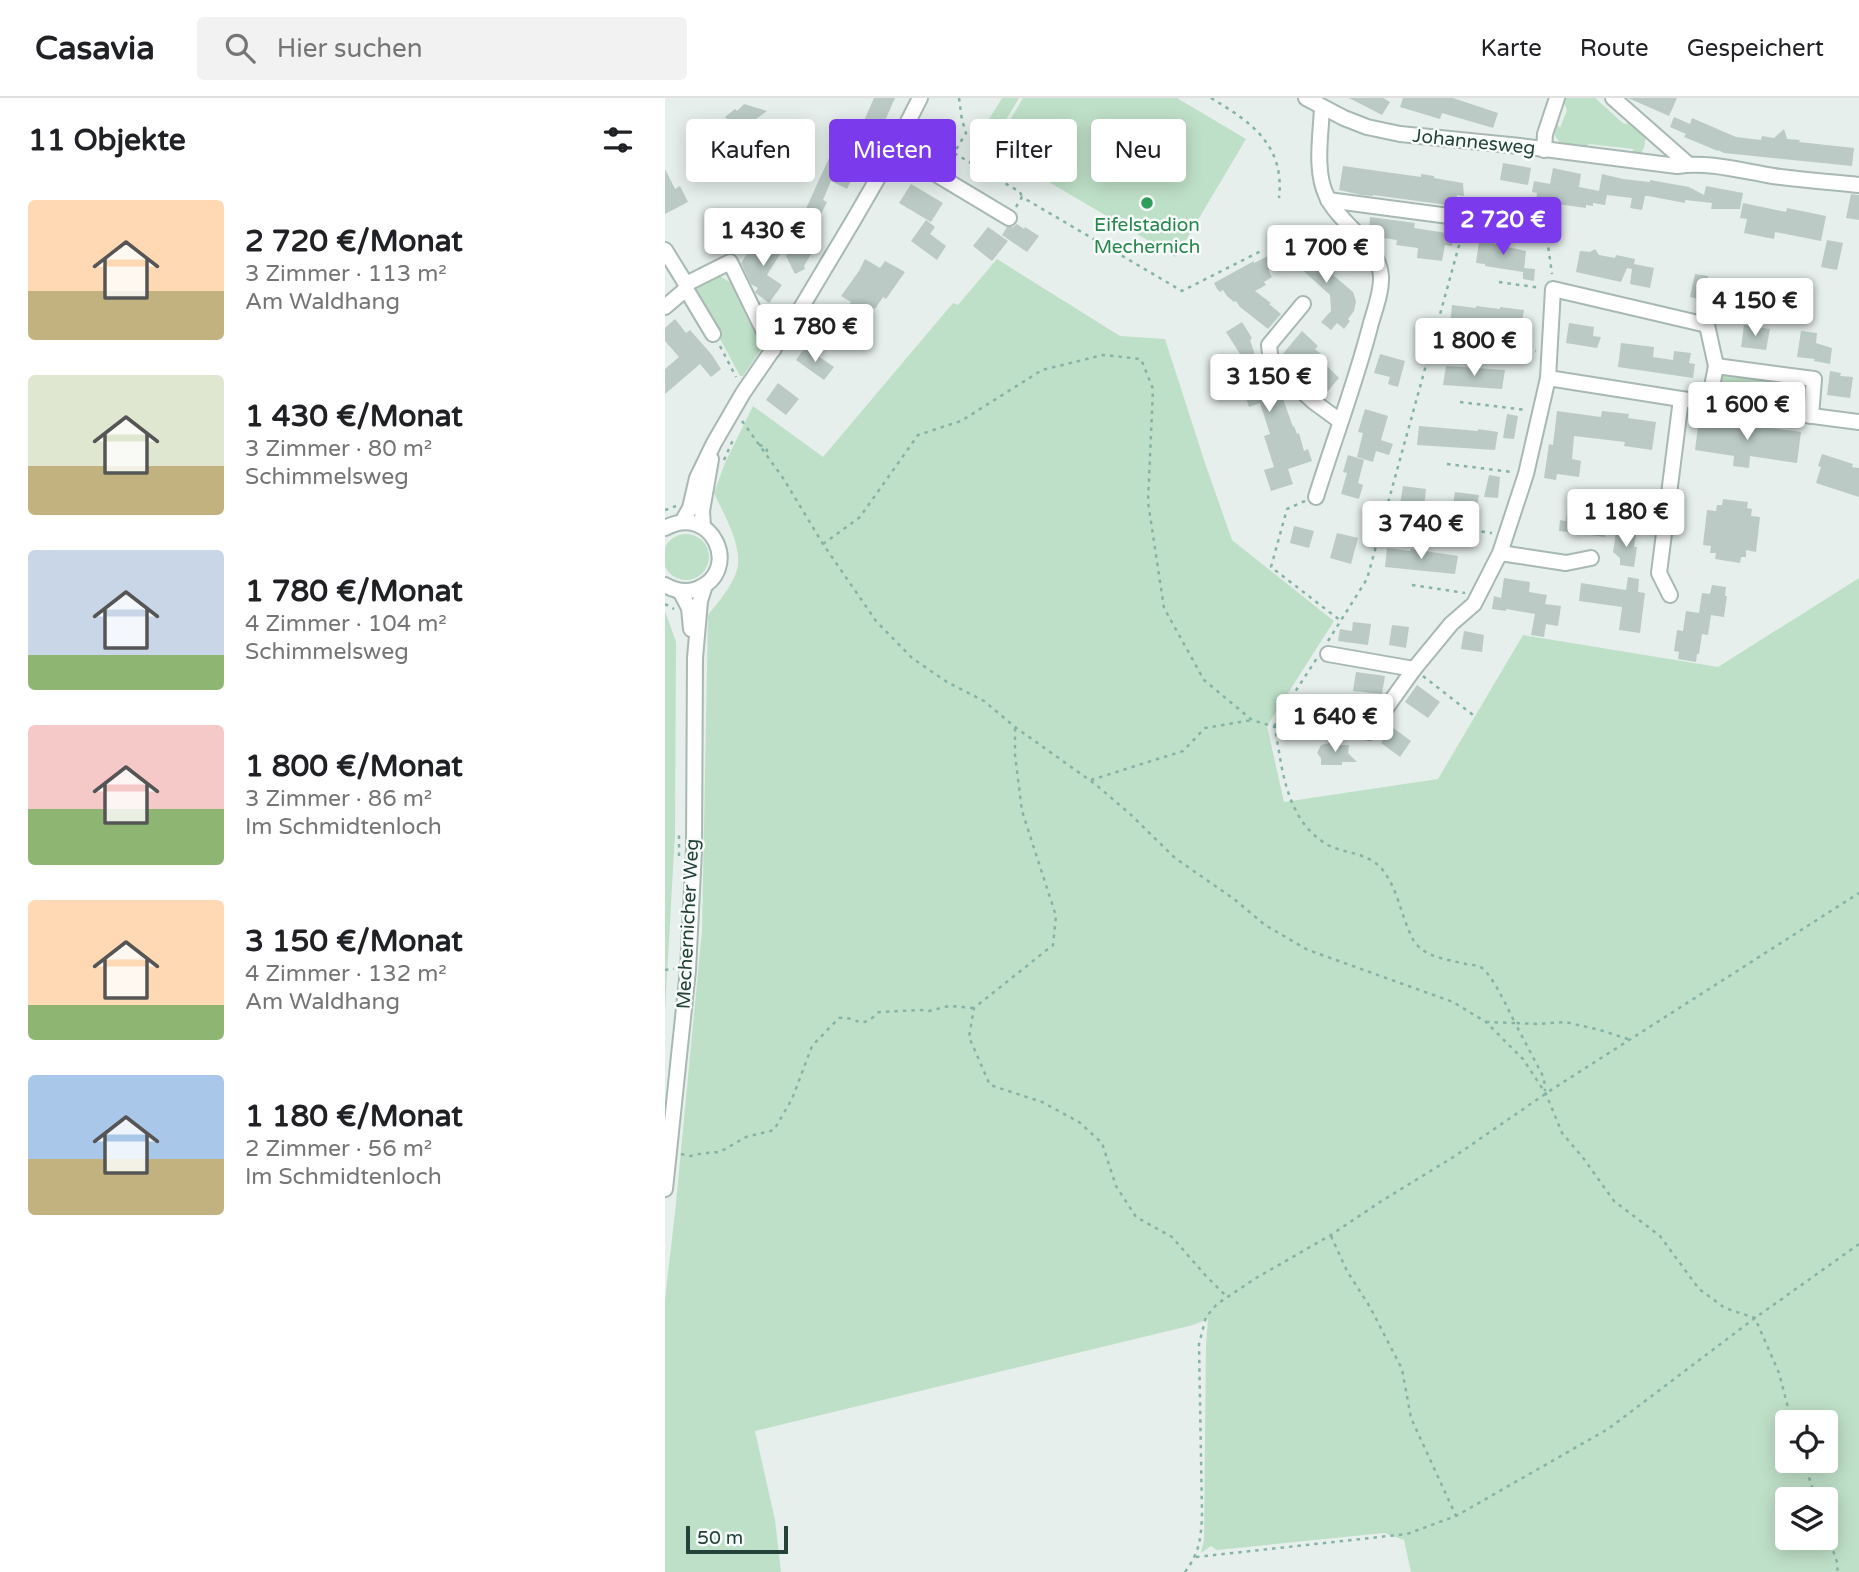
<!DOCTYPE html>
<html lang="de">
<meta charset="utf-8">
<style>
body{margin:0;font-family:"Varela Round",sans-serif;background:#f2f2f2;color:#202124;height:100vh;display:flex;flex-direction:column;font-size:26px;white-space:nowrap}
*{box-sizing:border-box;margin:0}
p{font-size:23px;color:#757577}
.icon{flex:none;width:38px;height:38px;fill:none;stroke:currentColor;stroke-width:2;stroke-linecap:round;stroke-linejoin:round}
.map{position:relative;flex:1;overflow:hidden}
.drawer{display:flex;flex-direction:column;background:#fff;width:665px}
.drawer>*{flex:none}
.top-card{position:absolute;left:21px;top:21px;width:665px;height:63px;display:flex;gap:14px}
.fabs{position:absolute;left:1110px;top:1312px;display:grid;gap:14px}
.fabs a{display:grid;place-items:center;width:63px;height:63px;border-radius:7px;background:#fff;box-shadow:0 4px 18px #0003;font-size:35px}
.scale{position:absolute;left:21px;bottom:18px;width:102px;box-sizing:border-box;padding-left:7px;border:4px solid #24423a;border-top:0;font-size:19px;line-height:24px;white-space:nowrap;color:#24423a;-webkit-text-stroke:5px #f7fbf9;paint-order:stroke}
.price{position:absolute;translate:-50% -60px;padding:0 16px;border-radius:7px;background:#fff;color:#222;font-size:23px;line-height:46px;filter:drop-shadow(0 2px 4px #0008)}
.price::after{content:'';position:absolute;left:50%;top:42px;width:21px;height:16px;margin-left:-10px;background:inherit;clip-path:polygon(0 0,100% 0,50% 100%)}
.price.on{background:#7c3aed;color:#fff}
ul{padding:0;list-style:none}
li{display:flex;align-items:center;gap:21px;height:175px;padding:0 28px}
li span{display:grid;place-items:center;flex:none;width:196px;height:140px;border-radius:7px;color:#555}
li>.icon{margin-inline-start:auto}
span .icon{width:84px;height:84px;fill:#fffc;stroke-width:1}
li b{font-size:30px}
h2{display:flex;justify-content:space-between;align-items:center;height:84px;padding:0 28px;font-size:30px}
.tag{padding:0 24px;border-radius:7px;background:#fff;box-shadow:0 4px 18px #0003;font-size:24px;line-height:63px}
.tag.on{background:#7c3aed;color:#fff}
header{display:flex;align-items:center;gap:42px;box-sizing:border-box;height:98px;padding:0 35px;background:#fff;border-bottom:2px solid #e0e0e0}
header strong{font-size:33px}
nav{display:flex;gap:38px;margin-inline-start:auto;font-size:24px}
.search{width:490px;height:63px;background:#f2f2f2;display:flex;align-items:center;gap:18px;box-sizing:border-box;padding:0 24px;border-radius:7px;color:#757577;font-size:26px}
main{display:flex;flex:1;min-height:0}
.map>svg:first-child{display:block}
.green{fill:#bfe0c8;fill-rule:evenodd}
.building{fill:#bbcac4}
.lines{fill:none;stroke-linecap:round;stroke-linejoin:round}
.minor-casing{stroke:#a8b8b2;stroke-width:18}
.path{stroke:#86b3a5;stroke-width:2.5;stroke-dasharray:3.5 5;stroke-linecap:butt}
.minor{stroke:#fff;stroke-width:14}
.leisure-dot{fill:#2e9e5b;stroke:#f7fbf9;stroke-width:2.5}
.labels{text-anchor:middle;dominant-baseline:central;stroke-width:5;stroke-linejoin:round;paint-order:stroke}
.street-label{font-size:19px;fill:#24423a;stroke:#f7fbf9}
.leisure-label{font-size:19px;fill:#27864d;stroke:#f7fbf9}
</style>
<header>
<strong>Casavia</strong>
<div class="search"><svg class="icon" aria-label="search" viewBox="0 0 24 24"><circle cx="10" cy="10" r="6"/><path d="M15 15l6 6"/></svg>Hier suchen</div>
<nav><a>Karte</a><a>Route</a><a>Gespeichert</a></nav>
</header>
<main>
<section class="drawer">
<h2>11 Objekte<svg class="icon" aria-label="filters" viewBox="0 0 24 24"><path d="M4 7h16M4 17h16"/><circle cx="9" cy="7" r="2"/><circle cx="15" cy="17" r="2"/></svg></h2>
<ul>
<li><span style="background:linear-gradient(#ffd9b3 65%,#c2b280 0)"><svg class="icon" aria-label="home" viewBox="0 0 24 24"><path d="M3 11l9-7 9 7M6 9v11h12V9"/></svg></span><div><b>2 720 €/Monat</b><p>3 Zimmer · 113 m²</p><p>Am Waldhang</p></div></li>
<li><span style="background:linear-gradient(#dfe7d0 65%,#c2b280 0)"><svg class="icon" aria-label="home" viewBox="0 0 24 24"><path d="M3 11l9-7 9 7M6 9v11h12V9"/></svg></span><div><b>1 430 €/Monat</b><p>3 Zimmer · 80 m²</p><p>Schimmelsweg</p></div></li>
<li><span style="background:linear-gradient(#c9d6e8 75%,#8fb573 0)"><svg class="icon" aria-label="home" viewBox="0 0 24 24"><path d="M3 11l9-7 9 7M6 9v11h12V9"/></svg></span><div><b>1 780 €/Monat</b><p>4 Zimmer · 104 m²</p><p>Schimmelsweg</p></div></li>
<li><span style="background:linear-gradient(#f6c9c9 60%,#8fb573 0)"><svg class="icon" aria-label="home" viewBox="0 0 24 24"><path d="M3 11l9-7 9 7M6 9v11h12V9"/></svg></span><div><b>1 800 €/Monat</b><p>3 Zimmer · 86 m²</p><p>Im Schmidtenloch</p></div></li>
<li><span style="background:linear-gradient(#ffd9b3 75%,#8fb573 0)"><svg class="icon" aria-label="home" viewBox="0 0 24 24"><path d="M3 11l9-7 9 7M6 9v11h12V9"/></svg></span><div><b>3 150 €/Monat</b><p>4 Zimmer · 132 m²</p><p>Am Waldhang</p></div></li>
<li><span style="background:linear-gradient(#a9c7e8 60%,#c2b280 0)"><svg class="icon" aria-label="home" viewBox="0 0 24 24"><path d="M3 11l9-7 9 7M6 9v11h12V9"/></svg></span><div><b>1 180 €/Monat</b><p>2 Zimmer · 56 m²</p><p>Im Schmidtenloch</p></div></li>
</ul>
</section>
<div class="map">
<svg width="1194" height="1474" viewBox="0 0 1194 1474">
<rect width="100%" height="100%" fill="#e6efeb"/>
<g class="green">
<path d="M337 0H354L328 43 315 36Z"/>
<path d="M358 0H512L581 41 511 159 328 51Z"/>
<path d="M897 0H930L959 26 970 24C980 35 984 43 976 55L962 59 969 51 924 46 916 54C896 47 886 43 888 20L895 30 902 12Z"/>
<path d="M332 161 455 238 500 241 541 368 567 442 669 523 602 628 619 704 773 681 858 537 1053 569 1194 480V1474H746L739 1442 719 1435 552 1452 546 1448 536 1455 539 1441 541 1247 543 1221 528 1227 90 1333 110 1422 116 1474H0V1201L10 1115 37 832 43 517C53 504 65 491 71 475 80 451 59 417 49 395L60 365 88 308 158 359 288 205 293 207ZM1122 1325H1160V1363H1122ZM1122 1402H1160V1440H1122Z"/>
<path d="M55 178 74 190 98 246 97 250 78 278H75L29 192Z"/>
<path d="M1057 274 1143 286C1142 294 1142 303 1132 305L1062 296C1054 289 1055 284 1057 274Z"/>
<circle cx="21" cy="459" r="23"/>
<path d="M0 513 11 544 10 736 0 912Z"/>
</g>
<g class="building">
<path d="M209 0H230L219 25 217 24 201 57 198 56 193 68 185 43 190 32 194 34Z"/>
<path d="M684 0H718L725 4 717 17Z"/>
<path d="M738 0H788L833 15 828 30 777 15 775 21 735 9Z"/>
<path d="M963 0H1012L1004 18Z"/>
<path d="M79 6 102 13 91 21 95 25 84 35 83 33 77 38 70 30 57 38 51 27 62 21 60 19 70 11 72 13Z"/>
<path d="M1009 19 1025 26 1027 20 1071 39 1096 42 1097 38 1109 40 1119 31 1122 41 1135 42 1134 44 1189 50 1187 68 1059 55 1053 52V53L1019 39 1021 36 1005 29Z"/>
<path d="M165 58 192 70 182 91 166 83 158 102 162 104 153 122 139 115Z"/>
<path d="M838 65 866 70 863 87 835 82Z"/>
<path d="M678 68 756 79V76L769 78V80L798 85 799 98 792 97 790 108 708 97V98L696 97 674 92Z"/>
<path d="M888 70 916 76 914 89 934 93 937 76 958 81 985 84V82L1024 89 1039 97 1041 88 1078 95 1075 111H1046L1047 105 1020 102V105L983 98H980L977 112 965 110 967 100 942 97 940 107 928 105V108L921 107V110L871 103 872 95 867 94 869 83 885 86Z"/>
<path d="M0 71 10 91 15 88 23 104 0 116Z"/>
<path d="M246 86 278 105 266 124 234 105Z"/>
<path d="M1186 96 1194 97V122L1181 120Z"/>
<path d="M1078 105 1121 114 1122 110 1161 118 1156 143 1110 134 1109 141 1079 135 1082 121 1075 120Z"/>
<path d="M705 119 750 125 749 130 788 136 787 148 780 147 777 163 752 160 753 150 731 147 732 142 719 140V136L704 134Z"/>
<path d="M261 122 270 129 265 136 281 148 272 162 246 143Z"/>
<path d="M352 126 359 131 360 129 374 138 362 154 337 137 342 129H348Z"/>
<path d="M323 129 343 143 327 163 308 148Z"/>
<path d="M108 135 117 153 102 177 117 187 104 205 92 196 90 194 93 190 86 186 76 165 88 147 97 152Z"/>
<path d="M135 135 152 146 139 168 140 171 130 176 121 158Z"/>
<path d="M815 135 823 137 830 146 861 153 859 172V170L870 171 869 183 858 181V174L820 168V166L811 165Z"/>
<path d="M635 141 670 174 668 177 688 194 691 203 689 213 683 221 685 223 679 231 672 225 666 232 656 224 666 213 665 197 621 157Z"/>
<path d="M1162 142 1178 145 1172 172 1156 169Z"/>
<path d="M930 151 934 157 950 160 951 157 970 161 969 166 989 170 985 190 965 186 967 171 962 170 956 184 911 174 915 153 925 154Z"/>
<path d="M603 158 609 169 603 172 607 179 599 184 601 187 590 193 606 205 604 206 616 216 603 231 575 209 571 203 569 204 562 198 558 192 555 194 552 191 549 185 589 163V165Z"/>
<path d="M200 161 215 170 220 163 240 174 221 201 218 199 210 211 203 207 199 216 192 225 190 224 172 248 152 232 161 220 170 226 186 204 176 198 194 173Z"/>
<path d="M1030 176 1043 178 1038 202 1025 199Z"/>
<path d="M787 207 811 210V208L835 211V209L859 212 856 229 808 226 801 228 785 226Z"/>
<path d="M10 221 21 235 25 232 47 257 56 271 46 279 35 266 0 296V271L14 259 0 243V230Z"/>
<path d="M577 224 587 240 585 242 605 302 617 298 628 329 629 328 632 336 634 335 639 353 643 351 647 363 623 371 628 386 606 393 599 372 609 369 599 338 605 336 595 305 584 309 580 297 577 299 569 275 575 272 573 260 577 259 561 234Z"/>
<path d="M904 225 929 229 928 238 936 239 932 250 901 245Z"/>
<path d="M1079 227 1105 231 1101 252 1076 249Z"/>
<path d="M637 233 653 248 650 251 662 261 659 265 674 280 662 294 655 288 653 290 616 258Z"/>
<path d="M1136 233 1152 235 1151 245 1167 250 1165 266 1149 263 1150 261 1132 259Z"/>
<path d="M956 245 989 249 988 259 1008 262 1009 253 1026 255 1024 265 1030 266 1028 280 953 269Z"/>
<path d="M140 249 169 269 159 282 131 262Z"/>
<path d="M715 256 740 263 733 289 723 286 725 279 709 275Z"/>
<path d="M781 268 840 272 837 291 778 287Z"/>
<path d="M1165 273 1176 275 1175 278 1188 279 1185 300 1162 297Z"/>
<path d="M113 285 134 301 121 317 101 302Z"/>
<path d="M700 311 723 318 716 342 728 346 724 357 711 353 708 364 692 359 698 335 693 334Z"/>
<path d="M892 313 936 319 937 313 964 316 963 320 991 324 987 352 959 348 960 344 909 338 907 361 916 363 914 379 892 376 891 382 879 380 884 346 888 347Z"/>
<path d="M842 316 853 318 849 341 838 340Z"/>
<path d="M1034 321 1136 334 1132 365 1085 358 1084 370 1068 368 1069 358 1030 352Z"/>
<path d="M754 328 813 333V331L833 334 830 352 752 347Z"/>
<path d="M1157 356 1188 366 1187 369 1194 370V399L1151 385 1156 369 1153 368Z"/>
<path d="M683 357 699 362 693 385 698 387 694 401 676 396 682 375 678 374Z"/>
<path d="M824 377 835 379 833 400 819 399Z"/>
<path d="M738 388 761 391 759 409 735 407Z"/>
<path d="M790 394 814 397 811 415 787 413Z"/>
<path d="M1058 401 1083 404 1082 410 1087 411 1086 418 1095 419 1091 454 1081 452V459H1076L1075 465 1050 461 1051 455H1045L1046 448 1038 447 1042 412 1051 413 1052 407H1057Z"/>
<path d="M903 408 937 413 936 428H941L940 439 894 433 895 422 901 423Z"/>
<path d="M629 428 649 433 644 450 625 445Z"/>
<path d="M951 434 971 436 969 449H972L969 469 955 467V460L948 454Z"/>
<path d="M672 435 693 440 686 466 665 460Z"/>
<path d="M722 450 745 453 746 451 793 458 790 476 720 469Z"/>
<path d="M963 479 974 481 973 494 980 495 975 535 954 532 957 509 914 503 916 485 961 492Z"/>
<path d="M839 480 865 484 864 494 882 497 880 506 896 508 893 528 881 526 879 539 866 537 870 516 841 511V513L827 511 829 498 836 500Z"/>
<path d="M1047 487 1061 489 1060 498H1062L1059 519 1046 517 1043 537 1037 536 1034 556H1032L1031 564 1013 561 1014 554 1009 553 1012 532 1018 533 1021 513 1034 515 1037 495 1045 496Z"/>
<path d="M688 524 706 526 703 547 673 543 675 531 687 533Z"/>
<path d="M727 527 744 529 741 550 724 547Z"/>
<path d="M799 533 819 537 817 554 796 551Z"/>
<path d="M691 574 720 578 717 596 688 593Z"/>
<path d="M752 587 775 604 763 620 740 604Z"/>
<path d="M727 629 746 643 735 659 716 645Z"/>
<path d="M668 644 671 647H684L683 655 692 664H677V667H656V660L652 655 656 647Z"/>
</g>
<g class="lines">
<defs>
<g id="minor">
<path d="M641 0 679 20 702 29 735 36 855 48 1012 68C1043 63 1077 73 1108 78 1136 82 1165 84 1194 87"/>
<path d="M948 0 1023 66"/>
<path d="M229 51 344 120"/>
<path d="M879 52 880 36 892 0"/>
<path d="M663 102 799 120"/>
<path d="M0 152 21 186V191L48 236"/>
<path d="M21 186 65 164 108 252"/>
<path d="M638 206 604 247 606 265 649 304 675 323"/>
<path d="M0 209 21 191"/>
<path d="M883 280 1016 301 1194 324"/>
<path d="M1044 304 1051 268 1149 281 1146 318"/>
<path d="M651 399C669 341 691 284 706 225 710 211 717 193 716 178 713 144 675 127 662 99 649 73 656 37 657 9"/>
<path d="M17 424 25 410 32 380 49 345 78 295 133 215 188 123 225 59 255 0"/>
<path d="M38 429 37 413 46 361"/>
<path d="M0 430C47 404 78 473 32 491 21 495 10 493 0 487"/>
<path d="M835 455 901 465 926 460"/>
<path d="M15 493 24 510 26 531"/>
<path d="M1005 497 994 475 1016 301"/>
<path d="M663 556 749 571"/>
<path d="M704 634 749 571 786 526 809 506 835 455 861 376 883 280 888 191 1042 227 1051 268"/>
<path d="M0 1091 23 872 29 752 30 560 35 503 40 487"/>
</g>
</defs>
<use href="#minor" class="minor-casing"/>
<g class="path">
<path d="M294 0 297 22 301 35 289 55 355 94 357 99"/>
<path d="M546 0C586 24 620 47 614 100"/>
<path d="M351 109 357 99 517 193 598 152"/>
<path d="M812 121 872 129 882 140 887 176"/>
<path d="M834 184 876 190"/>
<path d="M803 244 871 253"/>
<path d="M55 248 71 279"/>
<path d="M795 304 861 312"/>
<path d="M77 323 118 380 158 446 211 523 247 560 282 584 319 603 350 629 430 686 464 715 510 760 569 801 600 827 643 852 788 904 821 924 858 961 881 996 897 1035 919 1061 949 1103 995 1138 1034 1191 1060 1210 1090 1220 1114 1275 1127 1325"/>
<path d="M94 347 99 348 102 352 101 356"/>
<path d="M59 362 68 342"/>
<path d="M782 366 847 374"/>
<path d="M640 403 622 411 606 469 676 523"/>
<path d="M0 412 11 408"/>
<path d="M766 426 827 435"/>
<path d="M158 446 195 419 253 337 296 323 377 272 438 257 476 261 488 291 483 404 499 510 539 582 587 622 610 629C617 671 621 723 663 747 680 756 701 754 716 770 731 787 735 812 744 833 747 838 748 844 752 847 764 860 785 862 801 866 806 867 813 867 817 870 828 878 843 911 850 925L874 926 900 924 935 932 966 942"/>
<path d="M747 487 800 495"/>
<path d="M0 506 9 511"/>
<path d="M663 543 702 481 798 133"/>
<path d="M758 578 808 617"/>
<path d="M610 629V625L652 560"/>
<path d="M350 630V657L357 713 391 818 388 847 309 910 304 939 325 987 377 1004 414 1024 437 1045 451 1088 471 1119 507 1139 541 1178 562 1199"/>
<path d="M426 682 518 653 540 630 587 622"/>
<path d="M14 758V737"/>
<path d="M0 872 9 871"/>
<path d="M821 924 850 925 879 980 880 993"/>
<path d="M16 1056 25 1058 39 1055 55 1054 81 1039 109 1032 127 1001 147 948 174 920C195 918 193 934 214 914L255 912 264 913 284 908 309 910"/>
<path d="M666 1138 682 1173 705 1209 737 1271 746 1320 791 1418"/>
<path d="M1139 1363 1151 1402"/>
<path d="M1160 1429 1173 1467 1172 1474"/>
<path d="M531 1459 742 1436 791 1418 943 1331 1090 1220 1194 1146"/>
<path d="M520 1474C535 1454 536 1440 537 1416L534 1246 541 1219 552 1206 591 1180 666 1137 715 1104 790 1058 886 992 1194 795"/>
</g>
<use href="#minor" class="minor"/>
</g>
<circle class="leisure-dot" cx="482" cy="105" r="7"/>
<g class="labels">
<g class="street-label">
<text transform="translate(809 44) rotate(6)">Johannesweg</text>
<text transform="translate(23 826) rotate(-87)">Mechernicher Weg</text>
</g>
<g class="leisure-label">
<text x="482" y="127">Eifelstadion<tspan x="482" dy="22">Mechernich</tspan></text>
</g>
</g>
</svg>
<div class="fabs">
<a><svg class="icon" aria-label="locate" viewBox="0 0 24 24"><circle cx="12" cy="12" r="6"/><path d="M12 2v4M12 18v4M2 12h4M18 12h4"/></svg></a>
<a><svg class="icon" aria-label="layers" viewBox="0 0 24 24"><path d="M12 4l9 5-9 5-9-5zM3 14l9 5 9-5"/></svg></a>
</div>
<div class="scale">50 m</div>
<b class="price on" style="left:838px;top:159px">2 720 €</b>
<b class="price" style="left:98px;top:170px">1 430 €</b>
<b class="price" style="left:661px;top:187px">1 700 €</b>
<b class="price" style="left:1090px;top:240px">4 150 €</b>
<b class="price" style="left:150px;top:266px">1 780 €</b>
<b class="price" style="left:809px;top:280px">1 800 €</b>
<b class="price" style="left:604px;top:316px">3 150 €</b>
<b class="price" style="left:1082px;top:344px">1 600 €</b>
<b class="price" style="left:961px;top:451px">1 180 €</b>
<b class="price" style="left:756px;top:463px">3 740 €</b>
<b class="price" style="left:670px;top:656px">1 640 €</b>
<div class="top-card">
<a class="tag">Kaufen</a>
<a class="tag on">Mieten</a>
<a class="tag">Filter</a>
<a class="tag">Neu</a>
</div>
</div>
</main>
